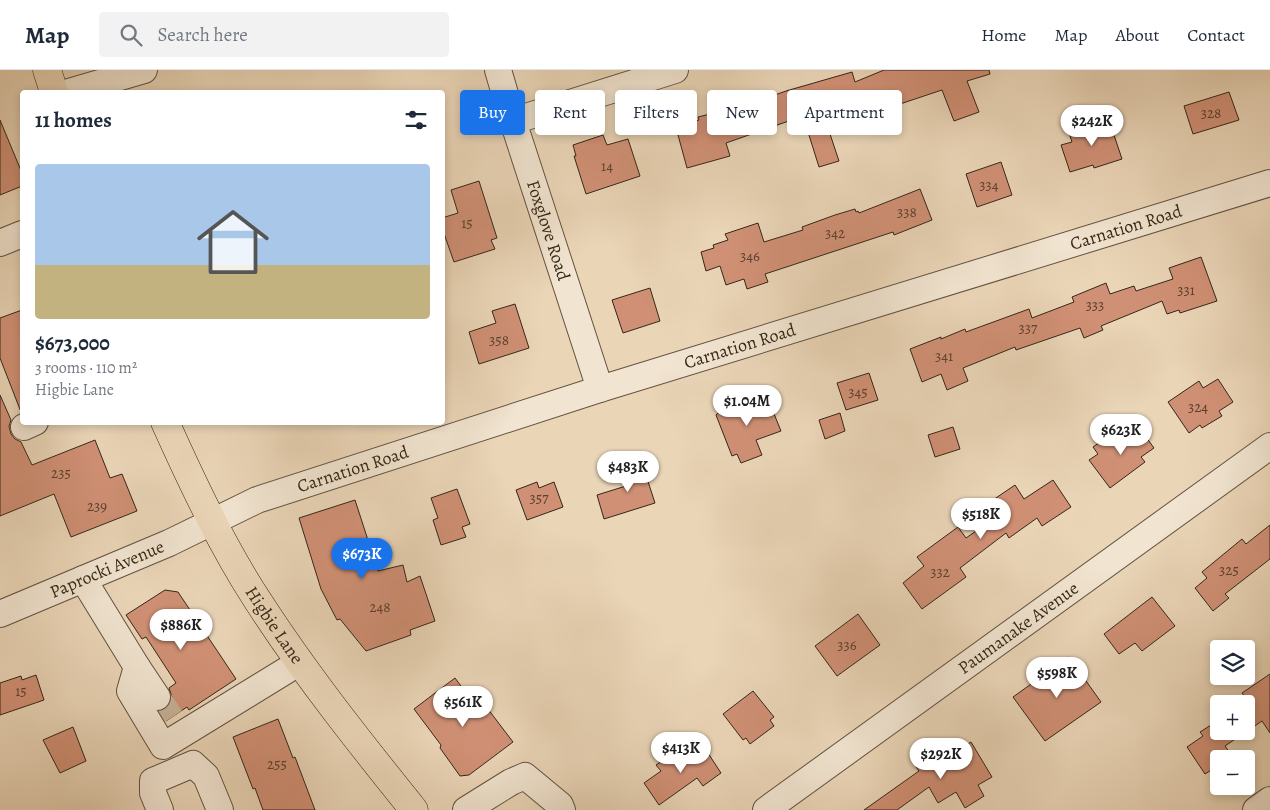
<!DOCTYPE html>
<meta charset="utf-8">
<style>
body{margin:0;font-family:Alegreya,serif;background:#f2f2f3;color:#1f2937;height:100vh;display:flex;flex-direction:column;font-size:19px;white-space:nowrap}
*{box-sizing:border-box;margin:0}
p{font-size:16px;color:#747a83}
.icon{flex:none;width:28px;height:28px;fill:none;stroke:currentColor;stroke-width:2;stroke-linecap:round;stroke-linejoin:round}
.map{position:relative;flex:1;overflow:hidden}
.details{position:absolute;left:20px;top:20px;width:425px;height:335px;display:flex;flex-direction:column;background:#fff;border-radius:5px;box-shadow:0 2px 8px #0003}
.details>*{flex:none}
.banner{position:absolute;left:460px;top:20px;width:475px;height:45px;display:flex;gap:10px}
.fabs{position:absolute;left:1210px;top:570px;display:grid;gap:10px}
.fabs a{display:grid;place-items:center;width:45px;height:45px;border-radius:5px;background:#fff;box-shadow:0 2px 8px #0003;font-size:25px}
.price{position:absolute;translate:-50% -42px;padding:0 11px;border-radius:18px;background:#fff;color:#222;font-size:16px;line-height:32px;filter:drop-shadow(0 1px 2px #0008)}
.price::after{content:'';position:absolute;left:50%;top:30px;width:15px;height:11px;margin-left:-8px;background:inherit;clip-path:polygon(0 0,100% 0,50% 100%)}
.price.current{background:#1a73e8;color:#fff}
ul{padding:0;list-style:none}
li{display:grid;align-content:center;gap:10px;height:265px;padding:0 15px}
li span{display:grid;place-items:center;height:155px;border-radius:5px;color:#555}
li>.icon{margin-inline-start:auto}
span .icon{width:90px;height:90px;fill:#fffc;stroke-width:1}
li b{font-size:21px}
h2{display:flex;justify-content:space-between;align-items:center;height:60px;padding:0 15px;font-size:21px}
.chip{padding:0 18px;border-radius:5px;background:#fff;box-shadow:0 2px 8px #0003;font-size:18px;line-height:45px}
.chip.current{background:#1a73e8;color:#fff}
header{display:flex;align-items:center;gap:30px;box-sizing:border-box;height:70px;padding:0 25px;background:#fff;border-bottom:1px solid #e0e1e3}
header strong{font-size:24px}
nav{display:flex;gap:28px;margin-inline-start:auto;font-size:18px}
.search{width:350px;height:45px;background:#f2f2f3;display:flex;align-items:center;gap:12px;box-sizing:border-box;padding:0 18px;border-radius:5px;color:#747a83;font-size:19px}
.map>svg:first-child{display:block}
.building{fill:#d09075;stroke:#342718}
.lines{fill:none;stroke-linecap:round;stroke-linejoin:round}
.minor-tunnel{stroke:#c6b297;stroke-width:26;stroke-dasharray:26 13;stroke-linecap:butt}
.minor-casing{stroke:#625240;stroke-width:28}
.major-casing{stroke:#342718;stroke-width:29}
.minor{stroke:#f1e4d0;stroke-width:26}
.major{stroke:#ead5b7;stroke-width:28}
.labels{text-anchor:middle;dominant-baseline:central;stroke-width:4;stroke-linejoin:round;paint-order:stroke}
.number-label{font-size:15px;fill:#5b412f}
.street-label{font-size:18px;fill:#342718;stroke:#f1e4d0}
</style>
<header>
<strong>Map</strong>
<div class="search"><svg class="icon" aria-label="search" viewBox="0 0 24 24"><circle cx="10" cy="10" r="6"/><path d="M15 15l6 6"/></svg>Search here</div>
<nav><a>Home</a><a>Map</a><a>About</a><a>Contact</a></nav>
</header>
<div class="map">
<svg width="1270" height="740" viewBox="0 0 1270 740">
<rect width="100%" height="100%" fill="#ead5b7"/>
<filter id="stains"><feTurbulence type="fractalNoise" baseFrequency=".004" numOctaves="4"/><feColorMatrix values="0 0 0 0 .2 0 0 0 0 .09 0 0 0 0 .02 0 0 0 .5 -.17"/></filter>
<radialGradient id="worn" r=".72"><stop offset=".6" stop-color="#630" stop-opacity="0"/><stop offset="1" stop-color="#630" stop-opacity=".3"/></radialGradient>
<g class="building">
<path d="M884 0H989L990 4 967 11 979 42 954 51 942 20 894 36 890 22 829 40 830 45 824 46 839 91 819 97 803 46 726 73 730 86 687 98 678 65 687 62 684 54 699 50 698 47 718 42 719 45 786 21 852 2 855 12Z"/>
<path d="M1229 22 1239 50 1193 64 1184 36Z"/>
<path d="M0 50 22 103V116L0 125Z"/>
<path d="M1109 50 1122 89 1094 98 1093 95 1070 102 1061 75 1072 72 1069 63Z"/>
<path d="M603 65 607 75 628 69 640 106 586 124 574 86H576L573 75Z"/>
<path d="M1001 92 1012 125 977 137 966 104Z"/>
<path d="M479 111 497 168 491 170 495 179 454 192 442 158V148L458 143 451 120Z"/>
<path d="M920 119 932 150 894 165 893 162 765 204 768 212 747 219 744 209 726 215 720 196 706 201 701 182 714 178 713 175 728 170 725 164 758 153 764 172 803 160 802 157 835 145 855 139 856 142 858 141 859 143Z"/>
<path d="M1201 187 1217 231 1180 243 1179 240 1167 244 1162 231 1101 256 1103 260 1084 268 1080 258 1016 280 1015 277 963 298 968 311 947 320 941 304 922 312 910 279 941 267V269L965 259 966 262 1029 239 1032 248 1074 232 1072 227 1106 213 1110 224 1134 216 1136 221 1173 209 1169 198Z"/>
<path d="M650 218 660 251 623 263 612 230Z"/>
<path d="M515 234 529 278 479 294 469 262 496 253 492 241Z"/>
<path d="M22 240V341L21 342 0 288V248Z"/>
<path d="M869 303 878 330 846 340 837 313Z"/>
<path d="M1218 309 1233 332 1219 341 1222 346 1202 358 1200 355 1189 363 1168 332 1199 311 1203 318Z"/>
<path d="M0 325 11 350 9 356 11 364 15 369 21 372 32 395 95 370 110 408 122 404 137 441 71 467 54 424 0 446Z"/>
<path d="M741 329 745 338 768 329 781 361 756 370 762 385 741 393 737 384 732 386 716 345 719 342 718 338Z"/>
<path d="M840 343 845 361 825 369 819 350Z"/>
<path d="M1138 356 1154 378 1141 387 1145 392 1110 418 1089 390 1098 384 1093 377 1110 365 1115 372Z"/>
<path d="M953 357 960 379 935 387 928 365Z"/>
<path d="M641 390 655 433 604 449 597 425 626 416 620 397Z"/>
<path d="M1053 410 1071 437 1042 456 1037 448 1009 468 1006 463 960 498 966 507 922 539 903 513 924 496 917 487 958 457 966 468 999 445 990 432 1015 415 1024 429Z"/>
<path d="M537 412 539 418 554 412 563 437 527 450 516 420Z"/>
<path d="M457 419 470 454 462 457 466 467 441 475 433 450 438 448 431 428Z"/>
<path d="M355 430 378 501 403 495 407 512 420 506 435 551 410 560 411 565 366 581 340 549 337 550 321 519 299 448Z"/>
<path d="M1270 455V489L1225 524 1229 528 1213 541 1195 518 1207 508 1202 502 1242 469 1246 474Z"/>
<path d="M165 520 178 522 236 609 189 640 187 637 166 651 160 641 166 639 170 634 172 627 169 618 176 613 146 567 142 569 126 545Z"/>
<path d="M1152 527 1175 556 1142 581 1135 573 1119 584 1104 564Z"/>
<path d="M858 544 880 575 837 606 815 576Z"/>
<path d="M1069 587 1101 632 1045 671 1013 627Z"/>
<path d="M1270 604V663L1262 651 1225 676 1232 686 1228 689H1219V695L1205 704 1187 677 1203 666 1200 662 1219 650V661H1246V634H1243L1248 631 1242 623Z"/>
<path d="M36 605 44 630 0 645V613L21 606 22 610Z"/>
<path d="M455 608 472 631 478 626 513 672 469 705 460 706 440 678 441 675 414 639Z"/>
<path d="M753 621 774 647 770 650 774 656 750 674 746 668 743 670 723 644Z"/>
<path d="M278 649 293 688 295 687 315 740H263L255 718 253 719 233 667Z"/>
<path d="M73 657 86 691 60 703 43 670Z"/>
<path d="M971 672 992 707 978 715 984 726 965 738 956 722 938 733 929 717 897 740H864L919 701 916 697 938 684 942 689Z"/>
<path d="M681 678 689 691 706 680 721 703 703 716 697 708 659 735 644 713 661 701 656 695Z"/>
</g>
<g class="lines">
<path class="minor-tunnel" d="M157 627 171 648"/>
<defs>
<g id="minor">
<path id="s1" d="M498 0 513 51 600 319"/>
<path d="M69 22 144 0"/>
<path d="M513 51 675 0"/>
<path d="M0 173 22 164"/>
<path d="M24 357 35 352"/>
<path d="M83 509 137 597 130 621 163 676 300 592"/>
<path id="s2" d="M0 544 169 473 257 430 600 319 1270 113"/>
<path d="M137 597 157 627"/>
<path d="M160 740 153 723V711L193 694 206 706 220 740"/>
<path d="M466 740 511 712 525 706 560 735 562 740"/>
<path id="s3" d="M766 740 1270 376"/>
<path d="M1256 740 1270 730"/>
</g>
<g id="major">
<path d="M47 0 54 22"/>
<path id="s4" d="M165 352C192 412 222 476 258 531 305 604 360 673 414 740"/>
</g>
</defs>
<use href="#minor" class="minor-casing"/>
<use href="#major" class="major-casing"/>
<use href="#minor" class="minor"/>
<use href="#major" class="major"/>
</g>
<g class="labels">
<g class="number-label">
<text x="1211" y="43">328</text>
<text x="607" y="96">14</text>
<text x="989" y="115">334</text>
<text x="907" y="142">338</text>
<text x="467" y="153">15</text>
<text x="835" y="163">342</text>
<text x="750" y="186">346</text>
<text x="1186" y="220">331</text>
<text x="1095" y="235">333</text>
<text x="1028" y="258">337</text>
<text x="499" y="270">358</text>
<text x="944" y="286">341</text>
<text x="858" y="322">345</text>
<text x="1198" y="337">324</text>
<text x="61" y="403">235</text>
<text x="539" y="428">357</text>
<text x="97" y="436">239</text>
<text x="1229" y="500">325</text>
<text x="940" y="502">332</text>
<text x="380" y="537">248</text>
<text x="847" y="575">336</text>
<text x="21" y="621">15</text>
<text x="277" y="694">255</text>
</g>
<g class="street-label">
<text stroke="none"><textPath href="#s2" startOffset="1192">Carnation Road</textPath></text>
<text stroke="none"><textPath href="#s1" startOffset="168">Foxglove Road</textPath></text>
<text stroke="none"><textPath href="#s2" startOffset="788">Carnation Road</textPath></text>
<text stroke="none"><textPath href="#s2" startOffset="382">Carnation Road</textPath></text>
<text stroke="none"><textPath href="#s2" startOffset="116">Paprocki Avenue</textPath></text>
<text stroke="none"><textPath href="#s4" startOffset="231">Higbie Lane</textPath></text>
<text stroke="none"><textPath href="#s3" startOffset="311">Paumanake Avenue</textPath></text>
</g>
</g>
<rect width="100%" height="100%" filter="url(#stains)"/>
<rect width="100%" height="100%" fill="url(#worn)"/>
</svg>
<div class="fabs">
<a><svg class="icon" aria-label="layers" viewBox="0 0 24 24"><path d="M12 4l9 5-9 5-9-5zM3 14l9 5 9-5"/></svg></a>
<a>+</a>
<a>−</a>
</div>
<b class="price" style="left:1092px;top:77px">$242K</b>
<b class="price" style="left:747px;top:357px">$1.04M</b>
<b class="price" style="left:1121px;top:386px">$623K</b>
<b class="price" style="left:628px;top:423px">$483K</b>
<b class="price" style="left:981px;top:470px">$518K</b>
<b class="price current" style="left:362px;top:510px">$673K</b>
<b class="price" style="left:181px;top:581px">$886K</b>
<b class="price" style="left:1057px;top:629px">$598K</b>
<b class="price" style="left:463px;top:658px">$561K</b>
<b class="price" style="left:681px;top:704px">$413K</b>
<b class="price" style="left:941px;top:710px">$292K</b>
<div class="banner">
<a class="chip current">Buy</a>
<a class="chip">Rent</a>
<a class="chip">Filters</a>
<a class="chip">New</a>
<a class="chip">Apartment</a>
</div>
<section class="details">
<h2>11 homes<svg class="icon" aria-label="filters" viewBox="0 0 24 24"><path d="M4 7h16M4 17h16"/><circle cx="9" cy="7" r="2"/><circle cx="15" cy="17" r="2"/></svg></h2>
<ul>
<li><span style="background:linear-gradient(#a9c7e8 65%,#c2b280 0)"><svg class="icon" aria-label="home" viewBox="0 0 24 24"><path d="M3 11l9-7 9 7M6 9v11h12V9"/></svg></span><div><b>$673,000</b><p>3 rooms · 110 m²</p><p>Higbie Lane</p></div></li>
</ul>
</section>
</div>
